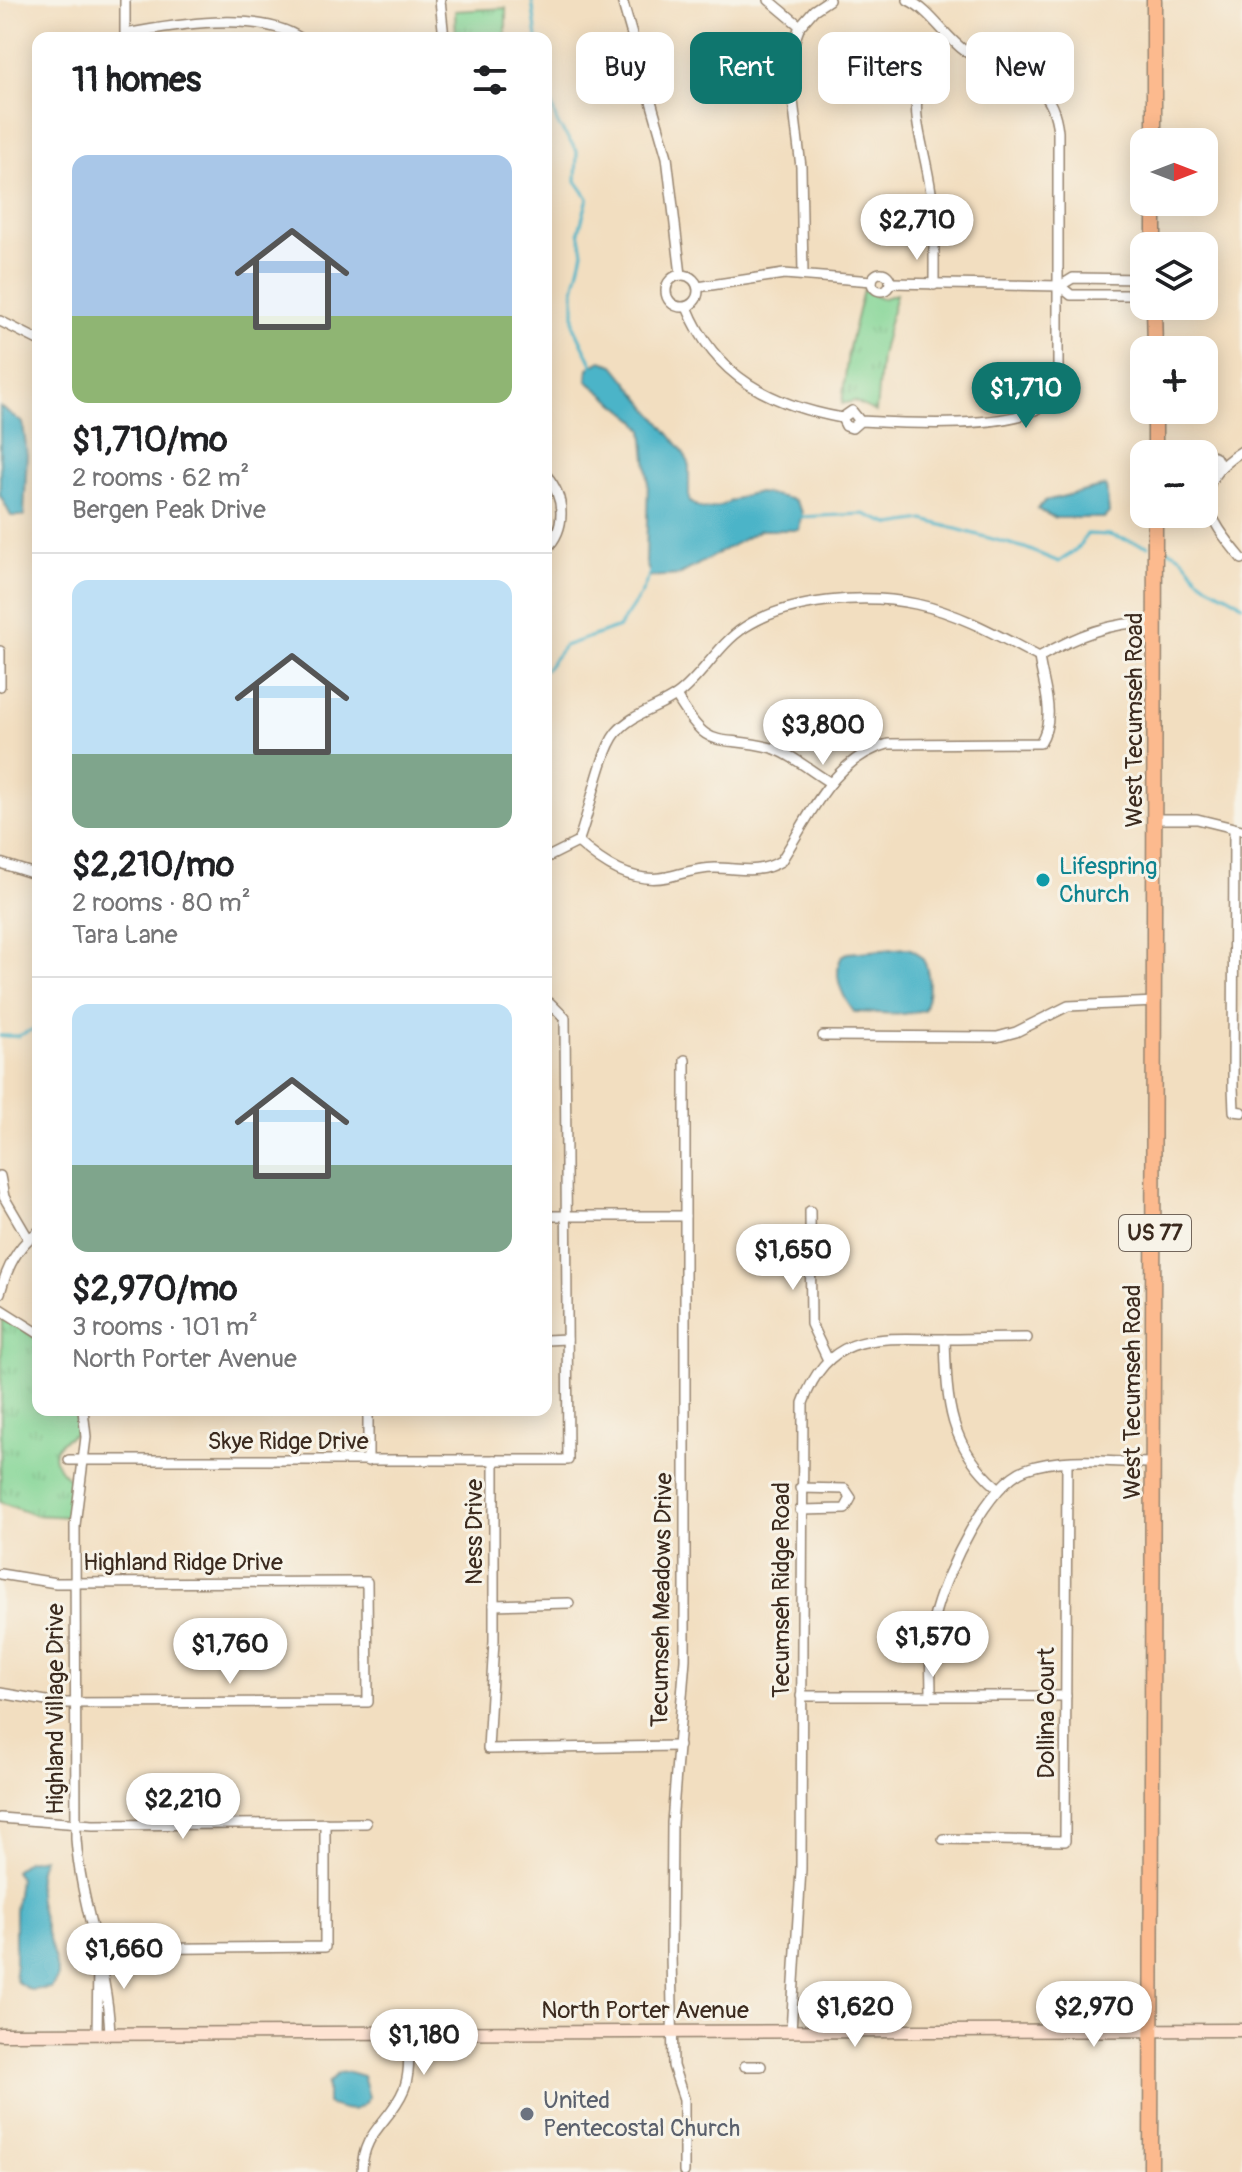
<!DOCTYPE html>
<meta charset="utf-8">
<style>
body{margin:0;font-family:Pangolin,sans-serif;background:#f2f2f2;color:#202124;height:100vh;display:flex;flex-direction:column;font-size:30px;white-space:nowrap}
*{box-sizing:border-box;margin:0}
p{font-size:26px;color:#757577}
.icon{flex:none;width:44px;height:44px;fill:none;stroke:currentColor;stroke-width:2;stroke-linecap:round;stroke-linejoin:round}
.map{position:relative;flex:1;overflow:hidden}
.drawer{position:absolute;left:32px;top:32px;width:520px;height:1384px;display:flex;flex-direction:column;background:#fff;border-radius:16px;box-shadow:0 4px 20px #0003}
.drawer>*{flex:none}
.banner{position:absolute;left:576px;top:32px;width:546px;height:72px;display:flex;gap:16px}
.needle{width:52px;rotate:90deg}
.buttons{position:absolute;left:1130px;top:128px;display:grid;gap:16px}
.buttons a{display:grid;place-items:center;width:88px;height:88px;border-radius:16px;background:#fff;box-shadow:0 4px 20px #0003;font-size:40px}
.price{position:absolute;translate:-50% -68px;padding:0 18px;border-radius:28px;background:#fff;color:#222;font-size:26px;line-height:52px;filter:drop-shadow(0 2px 4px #0008)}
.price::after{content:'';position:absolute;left:50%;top:48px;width:24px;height:18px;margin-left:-12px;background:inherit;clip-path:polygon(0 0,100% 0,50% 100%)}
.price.active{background:#0f766e;color:#fff}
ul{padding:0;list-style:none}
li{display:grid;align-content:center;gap:16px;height:424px;padding:0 40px}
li+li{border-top:2px solid #e0e0e0}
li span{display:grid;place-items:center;height:248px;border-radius:16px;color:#555}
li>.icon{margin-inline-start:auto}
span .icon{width:144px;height:144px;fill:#fffc;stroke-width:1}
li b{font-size:34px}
h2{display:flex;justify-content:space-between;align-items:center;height:96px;padding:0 40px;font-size:34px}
.tag{padding:0 28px;border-radius:16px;background:#fff;box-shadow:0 4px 20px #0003;font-size:28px;line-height:72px}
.tag.active{background:#0f766e;color:#fff}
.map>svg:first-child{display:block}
.grass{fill:url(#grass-tufts);stroke:#60805a;stroke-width:2}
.water{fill:#4bb4c8;stroke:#436f73;stroke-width:2}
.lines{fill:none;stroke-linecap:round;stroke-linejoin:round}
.stream{stroke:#4bb4c8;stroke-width:3}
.street-casing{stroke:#96846f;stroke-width:12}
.secondary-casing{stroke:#96846f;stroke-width:15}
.primary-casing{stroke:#96846f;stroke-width:17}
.street{stroke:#fff;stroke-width:9}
.secondary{stroke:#fee3d2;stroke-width:12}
.primary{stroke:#fcba8e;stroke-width:14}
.culture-dot{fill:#0f9aa8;stroke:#f7f3e8;stroke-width:3}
.worship-dot{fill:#6b7280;stroke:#f7f3e8;stroke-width:3}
.labels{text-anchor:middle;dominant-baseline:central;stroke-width:6;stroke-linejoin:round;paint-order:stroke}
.shield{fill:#f7f3e8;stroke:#73665b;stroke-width:2}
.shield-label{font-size:22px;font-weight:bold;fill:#3b2a1e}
.street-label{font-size:24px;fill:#3b2a1e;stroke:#f7f3e8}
.culture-label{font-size:24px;fill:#0d838f;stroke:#f7f3e8;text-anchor:start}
.worship-label{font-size:24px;fill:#5b616d;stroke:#f7f3e8;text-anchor:start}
</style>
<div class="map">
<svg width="1242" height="2172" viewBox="0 0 1242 2172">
<defs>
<pattern id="grass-tufts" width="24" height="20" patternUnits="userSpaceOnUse" patternTransform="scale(2)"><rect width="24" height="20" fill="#84d596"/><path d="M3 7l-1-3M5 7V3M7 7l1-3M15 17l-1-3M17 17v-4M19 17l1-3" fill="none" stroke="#73b781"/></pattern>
</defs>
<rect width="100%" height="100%" fill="#f7f3e8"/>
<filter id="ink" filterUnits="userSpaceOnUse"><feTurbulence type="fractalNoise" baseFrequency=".0125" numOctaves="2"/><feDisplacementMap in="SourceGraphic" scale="16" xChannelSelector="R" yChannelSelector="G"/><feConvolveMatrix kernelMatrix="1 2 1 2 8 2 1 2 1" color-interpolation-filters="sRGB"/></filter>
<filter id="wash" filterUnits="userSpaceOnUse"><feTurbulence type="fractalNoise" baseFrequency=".006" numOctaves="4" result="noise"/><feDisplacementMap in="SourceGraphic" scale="32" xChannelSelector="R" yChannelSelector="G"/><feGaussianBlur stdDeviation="1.8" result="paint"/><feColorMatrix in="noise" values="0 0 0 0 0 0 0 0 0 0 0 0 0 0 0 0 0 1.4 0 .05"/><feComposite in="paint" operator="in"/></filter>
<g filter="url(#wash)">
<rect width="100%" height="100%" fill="#f2dec0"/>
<g class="grass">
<path d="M506 8V38H456L455 11Z"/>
<path d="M863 290 881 299 896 294 881 356 876 412 854 401 842 404 848 352Z"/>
<path d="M2 1314 38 1340V1410H76V1433C45 1448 50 1463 73 1482L72 1517 34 1515 0 1502Z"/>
</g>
<g class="water">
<path d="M601 361 614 365 682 450 689 463V500C710 523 732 494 755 493 768 493 781 497 794 500L802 512 799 530H760L679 575 651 577 646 563 648 479 643 430 636 420 587 381 588 368Z"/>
<path d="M0 407 23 423 27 454 24 516H11L0 495Z"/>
<path d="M1106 486 1109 513 1104 518H1055L1037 509 1045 501Z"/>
<path d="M907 948C932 954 932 989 924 1010L904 1014 854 1012C843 997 832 975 842 956L847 953Z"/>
<path d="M43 1858C26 1892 53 1939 58 1976L51 1988 30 1990 17 1982 15 1974V1911L19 1878 14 1871 27 1861Z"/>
<path d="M349 2072 363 2076 369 2097C357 2116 346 2110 327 2104V2084L338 2073Z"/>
</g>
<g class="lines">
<g class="stream">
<path d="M532 0 537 38"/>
<path d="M546 86 557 123 577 151 576 181 588 198 579 231 583 252 574 289V326L594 368"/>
<path d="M799 517 864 514 892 525 924 520 1025 548 1059 562 1079 547 1087 534 1109 535 1148 546"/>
<path d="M1160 548C1191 553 1186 572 1209 586 1221 593 1231 595 1242 605"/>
<path d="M546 669 564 646 619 627 641 594 651 571"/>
<path d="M0 1036H18L38 1027"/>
</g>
</g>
</g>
<g filter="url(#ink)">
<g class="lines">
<defs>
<g id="street">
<path d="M125 0V34C172 25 259 10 300 38"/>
<path d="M440 0 444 38"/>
<path d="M622 0 667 157 681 275"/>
<path d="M769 0 800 26"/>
<circle cx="881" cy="282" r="9"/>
<path d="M803 274 801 167 788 59 800 26 814 10 829 0"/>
<circle cx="682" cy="291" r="16"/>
<path d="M890 283 1060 286 1073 278 1144 279"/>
<path d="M934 285C934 254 935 223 931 192 921 122 897 98 947 35"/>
<path d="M1060 286 1071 295H1144"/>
<path d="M698 287 784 274 872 281"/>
<path d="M687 307C715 377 771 405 842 418"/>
<path d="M0 321 38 340"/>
<path d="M860 421 852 411 842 418 846 426 852 428 860 421C899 423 1011 430 1041 406 1051 397 1056 386 1058 373V132C1052 70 1004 78 965 51 944 36 930 10 908 0"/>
<path d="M1155 451C1177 447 1196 447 1216 458L1220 466 1204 467"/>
<path d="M1242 451C1186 486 1207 517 1242 559"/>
<path d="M546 475C565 497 567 528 546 549"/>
<path d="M0 651V686"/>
<path d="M1039 657C1076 636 1112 621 1155 622"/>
<path d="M676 696C712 756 715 733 772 748 792 754 813 773 831 783"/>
<path d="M1156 819H1197L1242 830"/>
<path d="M1234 830 1233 1087 1234 1111 1242 1112"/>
<path d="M578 842C603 864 632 884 667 877 684 873 698 868 715 868 741 868 757 875 781 861 810 816 833 758 888 744L1040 743C1057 716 1043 686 1039 657"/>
<path d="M546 858 578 842C589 815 600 753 616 733 633 713 656 710 677 695 703 676 717 645 745 627 788 599 867 593 916 604 959 613 1001 637 1039 657"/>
<path d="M0 863 38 875"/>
<path d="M823 1036 997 1037 1016 1032 1068 1006 1156 1002"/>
<path d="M0 1176 4 1197 28 1238"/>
<path d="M810 1211 811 1324 828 1360"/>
<path d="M546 1216H685"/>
<path d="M0 1293C6 1271 17 1245 38 1232"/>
<path d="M0 1309 38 1333"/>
<path d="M945 1339C947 1400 947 1444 998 1488"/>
<path d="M546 1340 567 1339"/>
<path d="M83 1410 86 1437 75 1525 76 1839C81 1906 107 1965 110 2033"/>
<path d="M368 1410V1461"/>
<path d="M69 1460H568L565 1018 550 1003"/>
<path d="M494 1460V1641L488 1749 679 1746"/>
<path d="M800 1488 845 1489 851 1498 845 1509 800 1510"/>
<path d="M0 1574 56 1583 367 1582 368 1702 58 1703 0 1693"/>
<path d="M494 1605 569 1603"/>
<path d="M801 1696H1066"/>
<path d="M931 1696C931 1668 928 1638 936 1610 947 1571 987 1484 1026 1469 1064 1455 1114 1463 1154 1463"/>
<path d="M0 1818 93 1825 366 1823"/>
<path d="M943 1839 1065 1841 1067 1463"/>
<path d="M98 1949 325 1947V1823"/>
<path d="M791 2031 801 1869 803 1403C828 1332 876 1338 940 1339 969 1339 998 1338 1027 1338"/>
<path d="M97 2033 98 1966"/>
<path d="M745 2066H761"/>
<path d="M362 2172C362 2131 390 2123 404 2089 411 2071 408 2052 408 2033"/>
<path d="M684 2172V2099L673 2066 671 1953 672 1823 685 1659V1060"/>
</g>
<path id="secondary" d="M0 2034 1242 2030"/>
<g id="primary">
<path d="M1154 0V142"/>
<path d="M1154 202V246"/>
<path d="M1154 306 1155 350"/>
<path d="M1155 410V454"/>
<path d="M1151 2172 1155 514"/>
</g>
</defs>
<use href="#street" class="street-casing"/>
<use href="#secondary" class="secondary-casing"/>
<use href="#primary" class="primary-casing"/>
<use href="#street" class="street"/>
<use href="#secondary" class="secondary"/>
<use href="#primary" class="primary"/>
</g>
</g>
<circle class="culture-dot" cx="1043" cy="880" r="8"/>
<circle class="worship-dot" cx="527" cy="2114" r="8"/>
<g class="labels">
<rect class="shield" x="1119" y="1215" width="72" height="36" rx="6"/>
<g class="shield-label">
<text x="1155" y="1233">US 77</text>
</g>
<g class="street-label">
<text transform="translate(1134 720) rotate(-90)">West Tecumseh Road</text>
<text transform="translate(1132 1392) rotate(-90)">West Tecumseh Road</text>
<text x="288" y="1441">Skye Ridge Drive</text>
<text transform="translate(474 1532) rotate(-90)">Ness Drive</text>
<text x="183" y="1562">Highland Ridge Drive</text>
<text transform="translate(781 1590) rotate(-90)">Tecumseh Ridge Road</text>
<text transform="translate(662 1600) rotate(-89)">Tecumseh Meadows Drive</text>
<text transform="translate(55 1709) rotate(-90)">Highland Village Drive</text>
<text transform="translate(1046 1713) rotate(-90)">Dollina Court</text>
<text x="645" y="2010">North Porter Avenue</text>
</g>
<g class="culture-label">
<text x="1059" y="866">Lifespring<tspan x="1059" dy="28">Church</tspan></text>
</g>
<g class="worship-label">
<text x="543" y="2100">United<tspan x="543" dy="28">Pentecostal Church</tspan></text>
</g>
</g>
</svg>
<div class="buttons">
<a><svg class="needle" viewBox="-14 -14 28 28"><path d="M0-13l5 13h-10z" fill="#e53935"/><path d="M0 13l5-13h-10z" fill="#757577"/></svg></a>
<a><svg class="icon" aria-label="layers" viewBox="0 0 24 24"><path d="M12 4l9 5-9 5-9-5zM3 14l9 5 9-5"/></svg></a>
<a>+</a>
<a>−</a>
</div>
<b class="price" style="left:917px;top:262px">$2,710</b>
<b class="price active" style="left:1026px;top:430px">$1,710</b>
<b class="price" style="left:823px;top:767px">$3,800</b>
<b class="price" style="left:793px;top:1292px">$1,650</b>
<b class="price" style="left:933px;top:1679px">$1,570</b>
<b class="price" style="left:230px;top:1686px">$1,760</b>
<b class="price" style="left:183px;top:1841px">$2,210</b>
<b class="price" style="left:124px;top:1991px">$1,660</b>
<b class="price" style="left:855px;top:2049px">$1,620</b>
<b class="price" style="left:1094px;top:2049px">$2,970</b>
<b class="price" style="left:424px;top:2077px">$1,180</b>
<div class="banner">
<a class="tag">Buy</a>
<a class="tag active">Rent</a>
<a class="tag">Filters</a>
<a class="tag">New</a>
</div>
<section class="drawer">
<h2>11 homes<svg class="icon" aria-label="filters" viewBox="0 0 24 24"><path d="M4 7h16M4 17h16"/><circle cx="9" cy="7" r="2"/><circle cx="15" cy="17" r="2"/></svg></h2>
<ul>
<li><span style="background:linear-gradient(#a9c7e8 65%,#8fb573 0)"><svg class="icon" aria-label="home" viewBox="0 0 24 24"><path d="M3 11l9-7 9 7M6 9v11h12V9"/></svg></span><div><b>$1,710/mo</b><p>2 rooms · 62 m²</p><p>Bergen Peak Drive</p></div></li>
<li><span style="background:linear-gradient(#bfe0f5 70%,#7fa58c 0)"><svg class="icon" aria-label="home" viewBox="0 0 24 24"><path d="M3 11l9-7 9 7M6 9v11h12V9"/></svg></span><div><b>$2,210/mo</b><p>2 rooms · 80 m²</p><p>Tara Lane</p></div></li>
<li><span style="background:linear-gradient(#bfe0f5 65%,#7fa58c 0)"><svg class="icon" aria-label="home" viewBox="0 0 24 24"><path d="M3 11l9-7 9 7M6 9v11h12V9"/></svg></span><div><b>$2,970/mo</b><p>3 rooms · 101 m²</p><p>North Porter Avenue</p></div></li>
</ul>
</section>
</div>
